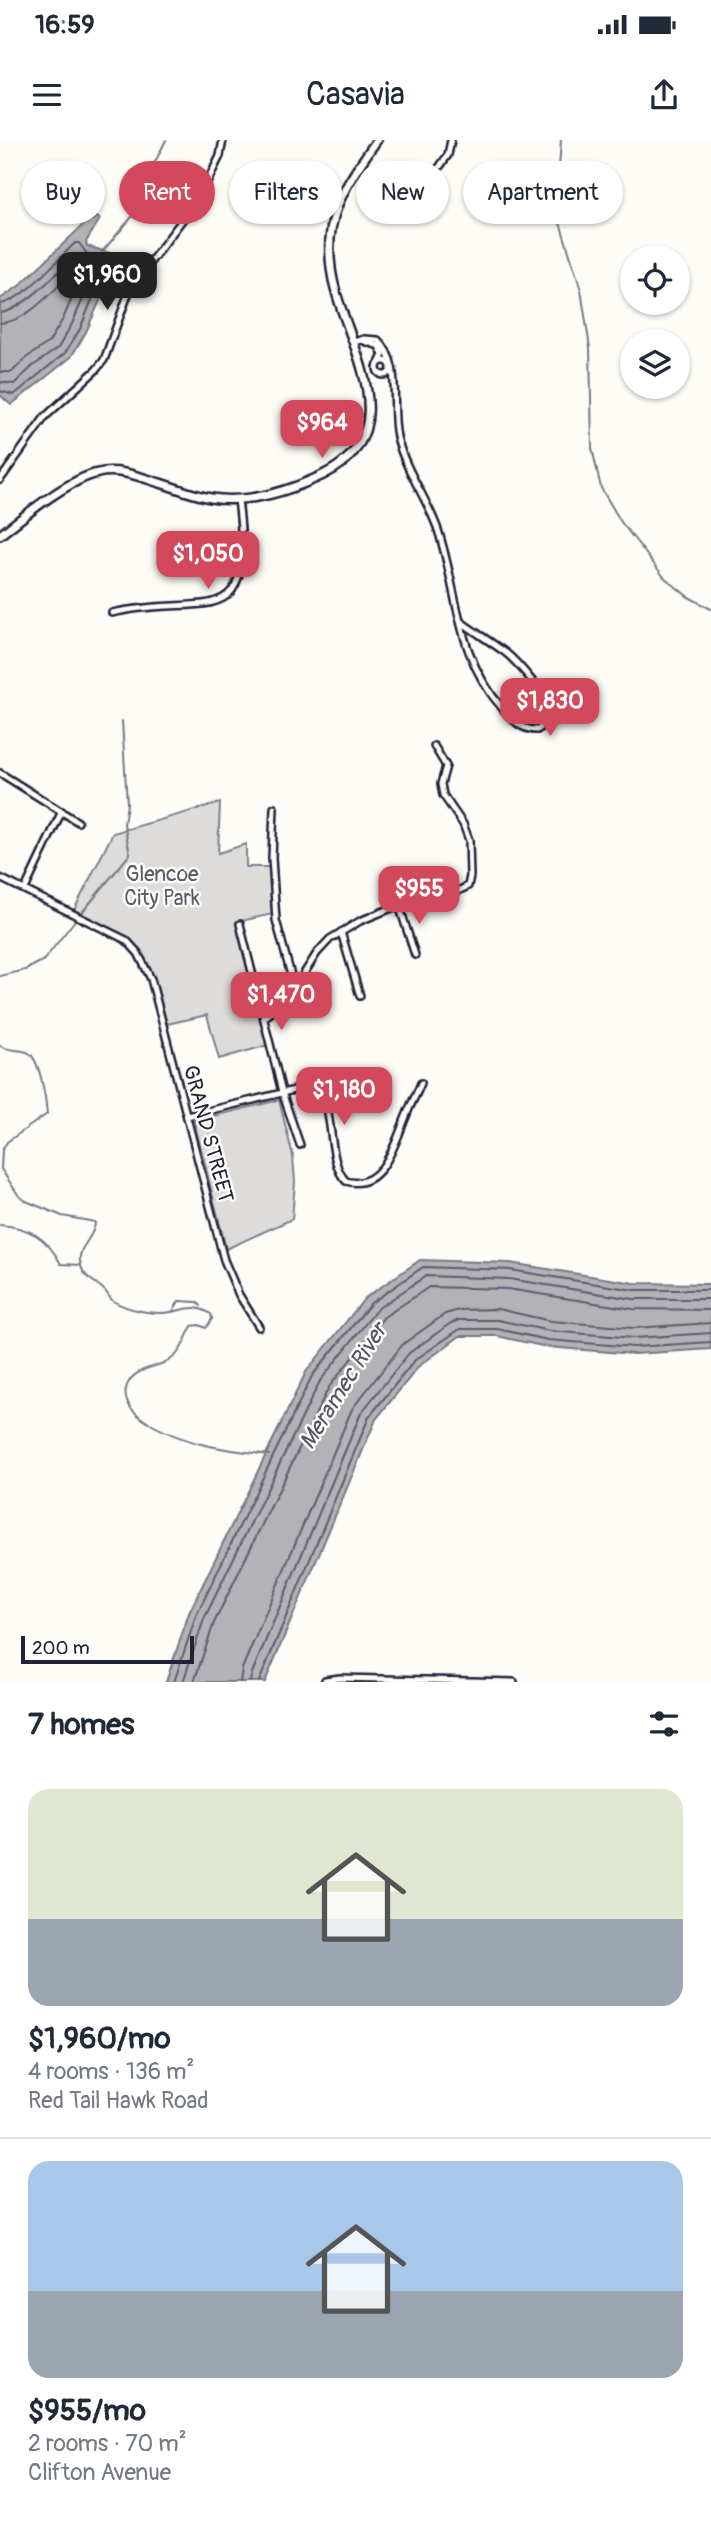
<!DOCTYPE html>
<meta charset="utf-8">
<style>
body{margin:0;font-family:Pangolin,sans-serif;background:#f6f6f7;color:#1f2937;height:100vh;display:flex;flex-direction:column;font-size:26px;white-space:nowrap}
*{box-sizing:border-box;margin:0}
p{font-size:23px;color:#747a83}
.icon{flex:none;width:38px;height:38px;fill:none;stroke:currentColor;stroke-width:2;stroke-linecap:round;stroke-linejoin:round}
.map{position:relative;height:1542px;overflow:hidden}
.side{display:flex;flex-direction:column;background:#fff;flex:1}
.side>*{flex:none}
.guide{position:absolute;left:21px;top:21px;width:670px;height:63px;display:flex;gap:14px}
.tools{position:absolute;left:620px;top:105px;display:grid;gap:14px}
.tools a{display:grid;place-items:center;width:70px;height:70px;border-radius:50%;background:#fff;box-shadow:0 2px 5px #0004;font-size:35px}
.scale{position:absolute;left:21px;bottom:18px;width:173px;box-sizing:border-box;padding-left:7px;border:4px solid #22223b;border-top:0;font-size:19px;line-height:24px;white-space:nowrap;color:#22223b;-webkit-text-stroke:5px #fdfcf7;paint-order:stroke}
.price{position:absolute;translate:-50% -60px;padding:0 16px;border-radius:14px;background:#d1495b;color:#fff;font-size:23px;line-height:46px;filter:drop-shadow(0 2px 4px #0008)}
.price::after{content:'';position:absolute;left:50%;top:42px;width:21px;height:16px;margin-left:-10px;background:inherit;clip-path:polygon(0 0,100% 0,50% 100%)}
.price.selected{background:#222;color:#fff}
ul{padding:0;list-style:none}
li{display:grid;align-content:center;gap:14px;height:371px;padding:0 28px}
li+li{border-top:2px solid #e0e1e3}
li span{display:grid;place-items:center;height:217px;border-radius:21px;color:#555}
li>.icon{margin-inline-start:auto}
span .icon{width:126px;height:126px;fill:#fffc;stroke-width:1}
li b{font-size:30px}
h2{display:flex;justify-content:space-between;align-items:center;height:84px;padding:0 28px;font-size:30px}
.tag{padding:0 24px;border-radius:32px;background:#fff;box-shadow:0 2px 5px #0004;font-size:24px;line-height:63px}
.tag.selected{background:#d1495b;color:#fff}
.status{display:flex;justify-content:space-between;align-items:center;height:49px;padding:0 35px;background:#fff;direction:ltr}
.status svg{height:19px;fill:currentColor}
header{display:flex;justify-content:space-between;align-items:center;height:91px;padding:0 28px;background:#fff;font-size:32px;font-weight:600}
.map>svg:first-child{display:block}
.green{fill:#dddcdb;stroke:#807f8b;stroke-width:2}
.water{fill:#b2b2b7;stroke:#787885;stroke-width:2}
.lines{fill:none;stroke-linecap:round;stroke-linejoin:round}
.shore{stroke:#5c5c6d;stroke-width:2}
.stream{stroke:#787885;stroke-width:2}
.minor-casing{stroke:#22223b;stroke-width:10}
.tertiary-casing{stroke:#22223b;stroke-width:12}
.minor{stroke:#fdfcf7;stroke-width:5}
.tertiary{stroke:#fdfcf7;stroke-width:7}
.labels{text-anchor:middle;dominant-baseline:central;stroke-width:5;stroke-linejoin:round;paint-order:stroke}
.park-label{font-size:21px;fill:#5a5a6b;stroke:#fdfcf7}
.street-label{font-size:21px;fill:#22223b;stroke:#fdfcf7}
.water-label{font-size:23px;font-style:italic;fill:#545466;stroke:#fdfcf7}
</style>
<div class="status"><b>16:59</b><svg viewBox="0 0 49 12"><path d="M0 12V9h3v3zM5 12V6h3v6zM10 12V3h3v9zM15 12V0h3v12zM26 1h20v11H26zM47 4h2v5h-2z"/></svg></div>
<header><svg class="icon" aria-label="menu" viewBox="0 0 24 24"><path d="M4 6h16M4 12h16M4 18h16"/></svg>Casavia<svg class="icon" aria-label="share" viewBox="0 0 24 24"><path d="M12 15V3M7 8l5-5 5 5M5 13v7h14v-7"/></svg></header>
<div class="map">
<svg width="711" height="1542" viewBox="0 0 711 1542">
<rect width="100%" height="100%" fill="#fdfcf7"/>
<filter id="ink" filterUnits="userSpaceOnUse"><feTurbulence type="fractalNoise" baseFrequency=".0143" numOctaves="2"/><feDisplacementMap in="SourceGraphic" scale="14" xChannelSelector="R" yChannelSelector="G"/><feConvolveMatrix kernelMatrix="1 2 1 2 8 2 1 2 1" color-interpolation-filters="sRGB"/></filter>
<g filter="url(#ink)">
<g class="green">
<path d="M220 663 218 713 246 704V727H270L273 774 236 782 268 905 219 919 207 875 167 884C159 856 153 817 128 799 112 787 91 780 74 770L113 693Z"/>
<path d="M279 960 293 1016 295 1042 292 1079 226 1109 194 981Z"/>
</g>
<g class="water">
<path d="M97 77 100 79 86 102 87 106 110 113 115 122 114 129 86 192 71 217 11 265 0 255V159L19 146 85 83Z"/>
<path d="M420 1120 510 1123 634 1143 711 1144V1209L634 1214 547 1207 497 1196H460L419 1226 376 1279 265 1542H166L189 1473 306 1232 365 1158Z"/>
</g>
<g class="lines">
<g class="shore">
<path d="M0 164C23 161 58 119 75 103H79L87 114 104 118 107 123 80 189 65 213 14 255 0 251"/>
<path d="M0 173C22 171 57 133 73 117L97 126 72 184 58 208 33 226 14 244 0 242"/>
<path d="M0 183C28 182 54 149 74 131L82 134 63 179 49 202 26 218 12 232H0"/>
<path d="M174 1542 196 1476 312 1236 371 1163 423 1127 510 1130 634 1150H711"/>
<path d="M183 1542 204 1479 320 1241 377 1169 426 1136 509 1139 633 1159H711"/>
<path d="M194 1542 214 1483 329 1247 384 1177 429 1147 508 1149 633 1169 711 1170"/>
<path d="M240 1542 242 1529 352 1269 403 1204 445 1174 459 1170 498 1169 551 1181 634 1188 711 1183"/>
<path d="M250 1542 252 1533 361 1273 409 1213 451 1183 459 1180H498L550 1191 634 1198 711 1193"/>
<path d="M259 1542 369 1277 415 1220 460 1189H497L548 1200 634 1207 711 1202"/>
</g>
<g class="stream">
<path d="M561 0 556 70 581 150 590 208 592 308 601 348 621 382 664 437 687 456 711 469"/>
<path d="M102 112 137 71 154 24 166 0"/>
<path d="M80 775 130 714 124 684 127 664 122 581"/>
<path d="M0 836 25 830 44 820 76 779"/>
<path d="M0 906C9 911 18 909 27 912 40 917 46 960 47 974L7 1002 2 1010 1 1029 19 1056 26 1061 62 1076 95 1082C95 1097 78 1106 80 1121 82 1137 92 1139 103 1149 107 1152 109 1158 113 1161 128 1170 153 1175 171 1172 188 1169 194 1164 211 1174L212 1179 206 1188 199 1185 192 1186C185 1198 182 1214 168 1221 156 1227 139 1228 130 1240 106 1275 183 1300 205 1305 226 1310 248 1312 269 1315"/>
<path d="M0 1085C30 1087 47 1098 61 1124L81 1125"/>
<path d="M173 1171 179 1161 197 1162 201 1166"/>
</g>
<defs>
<g id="minor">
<path d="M431 39 448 15 451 0"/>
<path d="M364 201 379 206 383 215 380 221"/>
<path d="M354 202 364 199 378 200C403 224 390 265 397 297 405 330 427 358 438 390 459 454 455 515 503 569 513 580 521 590 537 590 543 586 550 582 551 574 553 562 516 521 506 513 491 502 475 492 460 481"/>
<circle cx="384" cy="228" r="7"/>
<path d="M0 340 45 277 96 230 104 220 130 149 201 55 220 16 223 0"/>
<path d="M112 473C207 451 256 500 238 360"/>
<path d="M0 633 78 682"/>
<path d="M274 668 272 718 276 780 295 850"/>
<path d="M0 738 126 800 138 813 151 839 224 1120 239 1155 259 1187"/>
<path d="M25 749 62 671"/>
<path d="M399 765 415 815"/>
<path d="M240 784 282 952 300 1005"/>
<path d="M341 792 360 856"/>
<path d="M264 878 288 859 317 813 330 799 360 781 399 765 456 752 468 746 470 736 469 700 463 684 443 655 441 644 446 626 434 606"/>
<path d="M187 976 315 945 319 947C335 972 327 1023 346 1041 384 1052 396 999 407 974 411 963 417 954 421 943"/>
<path d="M325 1540 340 1538 514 1542"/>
</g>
<path id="tertiary" d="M0 395C24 376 69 339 98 333 118 328 140 337 160 343 177 348 193 355 211 358 249 364 289 351 323 335 406 295 353 213 336 152 331 135 329 117 330 99 332 62 356 30 377 0"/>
</defs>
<use href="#minor" class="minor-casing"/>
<use href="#tertiary" class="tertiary-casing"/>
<use href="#minor" class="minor"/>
<use href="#tertiary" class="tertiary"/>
</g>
</g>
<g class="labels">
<g class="park-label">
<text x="162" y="734">Glencoe<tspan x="162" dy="24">City Park</tspan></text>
</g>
<g class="street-label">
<text transform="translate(208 994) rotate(75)">GRAND STREET</text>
</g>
<g class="water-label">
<text transform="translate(343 1246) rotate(-58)">Meramec River</text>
</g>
</g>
</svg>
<div class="tools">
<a><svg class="icon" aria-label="locate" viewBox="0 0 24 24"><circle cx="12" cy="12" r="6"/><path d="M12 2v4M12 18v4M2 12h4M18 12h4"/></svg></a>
<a><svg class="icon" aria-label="layers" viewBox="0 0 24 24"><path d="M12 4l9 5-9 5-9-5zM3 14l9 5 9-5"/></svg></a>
</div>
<div class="scale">200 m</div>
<b class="price selected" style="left:107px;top:172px">$1,960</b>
<b class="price" style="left:322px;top:320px">$964</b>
<b class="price" style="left:208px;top:451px">$1,050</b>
<b class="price" style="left:550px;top:598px">$1,830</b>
<b class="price" style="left:419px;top:786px">$955</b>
<b class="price" style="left:281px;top:892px">$1,470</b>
<b class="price" style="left:344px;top:987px">$1,180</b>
<div class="guide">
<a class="tag">Buy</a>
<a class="tag selected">Rent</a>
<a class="tag">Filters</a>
<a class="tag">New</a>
<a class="tag">Apartment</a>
</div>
</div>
<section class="side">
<h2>7 homes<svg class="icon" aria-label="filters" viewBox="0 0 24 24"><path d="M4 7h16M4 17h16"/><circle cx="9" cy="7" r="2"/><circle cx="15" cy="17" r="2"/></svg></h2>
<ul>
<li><span style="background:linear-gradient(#dfe7d0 60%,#9aa5b1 0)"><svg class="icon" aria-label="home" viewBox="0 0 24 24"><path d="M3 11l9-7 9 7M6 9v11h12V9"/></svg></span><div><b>$1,960/mo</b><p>4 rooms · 136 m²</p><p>Red Tail Hawk Road</p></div></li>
<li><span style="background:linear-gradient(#a9c7e8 60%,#9aa5b1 0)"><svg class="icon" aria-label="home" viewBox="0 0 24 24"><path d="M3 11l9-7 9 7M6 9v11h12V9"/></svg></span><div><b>$955/mo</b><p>2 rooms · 70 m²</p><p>Clifton Avenue</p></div></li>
</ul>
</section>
